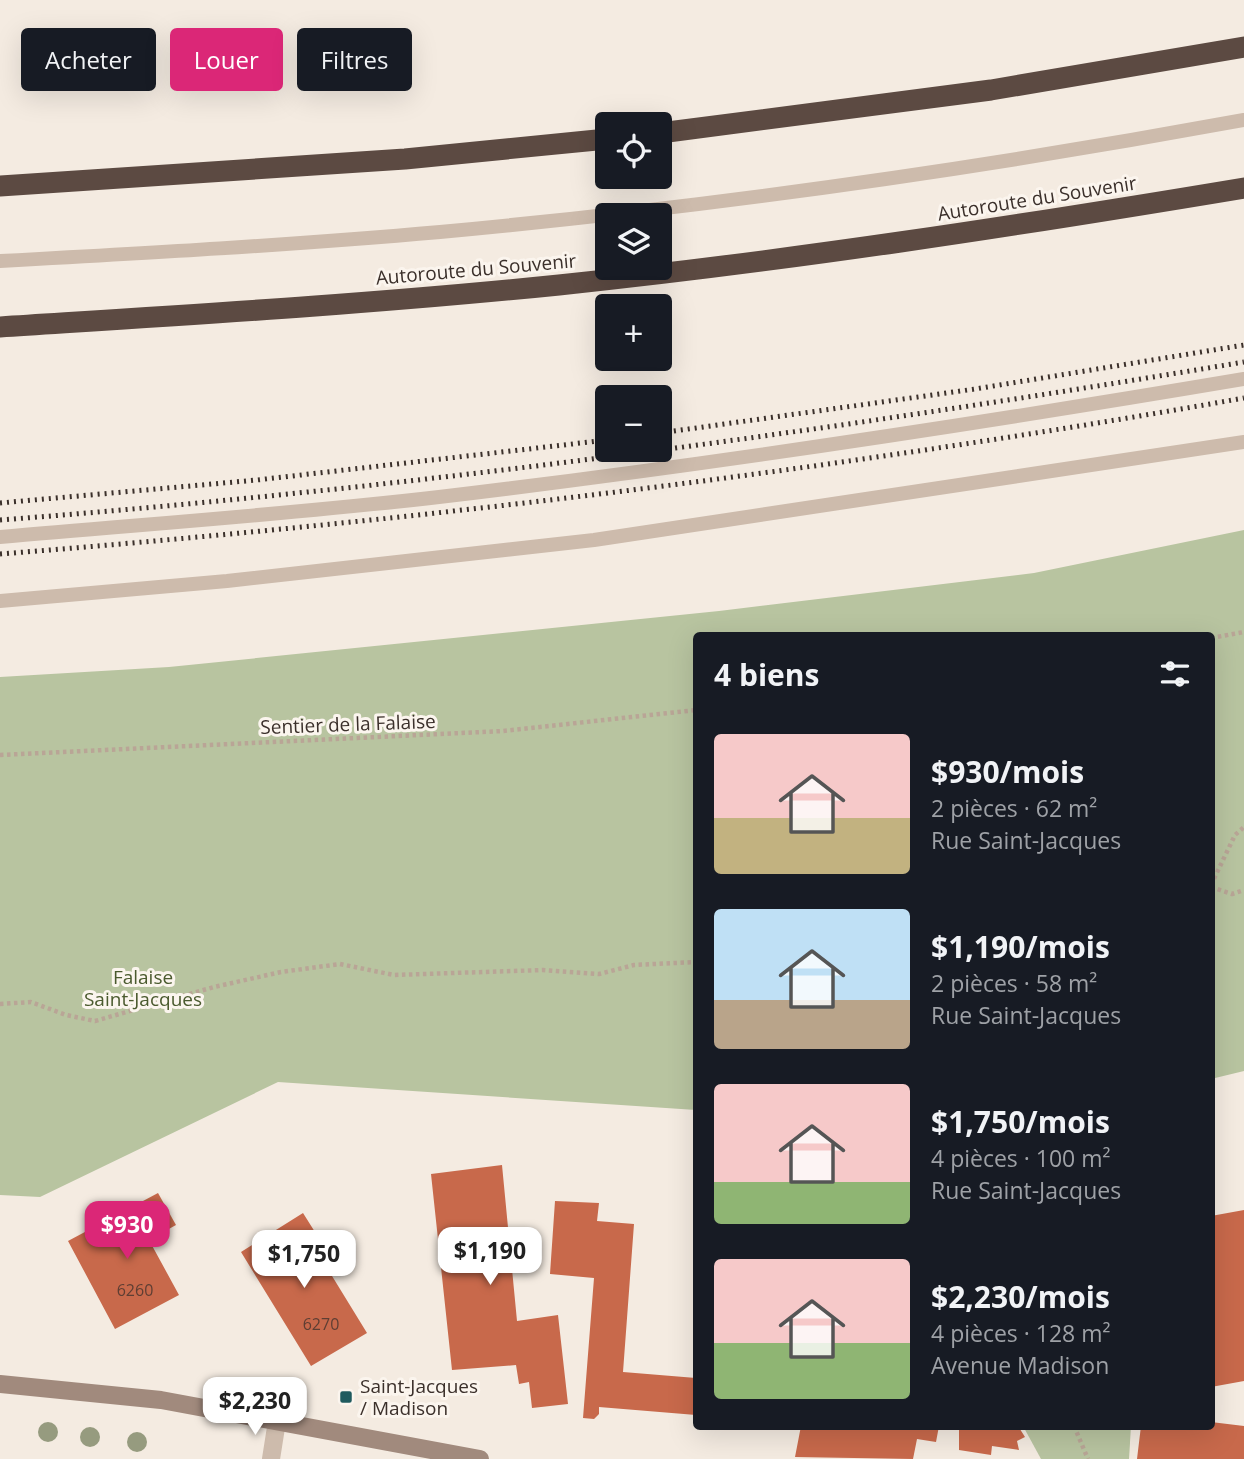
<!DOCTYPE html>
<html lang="fr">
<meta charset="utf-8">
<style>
body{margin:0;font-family:"Open Sans",sans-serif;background:#20242c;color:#f1f3f6;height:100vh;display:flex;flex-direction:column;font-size:26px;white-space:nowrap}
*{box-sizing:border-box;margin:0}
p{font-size:23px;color:#9ea1a6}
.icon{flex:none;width:38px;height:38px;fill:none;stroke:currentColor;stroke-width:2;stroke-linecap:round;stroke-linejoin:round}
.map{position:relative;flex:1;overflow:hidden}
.drawer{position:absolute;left:693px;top:632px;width:522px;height:798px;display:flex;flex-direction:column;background:#171b24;border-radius:7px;box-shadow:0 7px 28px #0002}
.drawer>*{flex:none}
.guide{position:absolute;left:21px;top:28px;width:567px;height:63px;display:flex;gap:14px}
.fabs{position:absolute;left:595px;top:112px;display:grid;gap:14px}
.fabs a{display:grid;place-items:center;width:77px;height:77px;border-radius:7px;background:#171b24;box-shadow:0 7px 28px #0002;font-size:35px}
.price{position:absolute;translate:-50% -60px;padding:0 16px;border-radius:14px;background:#fff;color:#222;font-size:23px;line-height:46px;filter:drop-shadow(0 2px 4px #0008)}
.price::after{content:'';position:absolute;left:50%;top:42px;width:21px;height:16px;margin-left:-10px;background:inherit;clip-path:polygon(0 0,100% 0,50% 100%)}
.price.current{background:#db2777;color:#fff}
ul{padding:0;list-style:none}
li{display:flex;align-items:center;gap:21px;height:175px;padding:0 21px}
li span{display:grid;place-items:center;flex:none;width:196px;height:140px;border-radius:7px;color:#555}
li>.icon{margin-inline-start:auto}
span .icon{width:84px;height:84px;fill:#fffc;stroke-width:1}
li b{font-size:30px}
h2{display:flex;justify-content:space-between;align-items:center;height:84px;padding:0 21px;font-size:30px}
.pill{padding:0 24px;border-radius:7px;background:#171b24;box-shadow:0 7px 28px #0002;font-size:24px;line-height:63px}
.pill.current{background:#db2777;color:#fff}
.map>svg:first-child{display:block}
.green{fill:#b8c4a0}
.building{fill:#c8694b}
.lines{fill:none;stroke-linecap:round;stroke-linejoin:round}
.path{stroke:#b9a596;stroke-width:4.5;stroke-dasharray:3.5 3.5;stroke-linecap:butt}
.lane{stroke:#cdbbac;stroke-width:14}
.street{stroke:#cdbbac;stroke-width:18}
.secondary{stroke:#a18a7d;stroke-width:18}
.highway{stroke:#5c4a42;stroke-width:21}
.rail{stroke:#3b302b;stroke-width:5;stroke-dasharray:2 5;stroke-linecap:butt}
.tree{fill:#969b7f}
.poi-dot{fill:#1f5a5e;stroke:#fbf5ee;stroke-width:2.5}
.labels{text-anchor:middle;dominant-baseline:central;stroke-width:6;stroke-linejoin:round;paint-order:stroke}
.number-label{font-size:16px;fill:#5e3e33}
.street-label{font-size:19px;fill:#3b302b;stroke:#fbf5ee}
.park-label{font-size:19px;fill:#4a5a2e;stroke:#fbf5ee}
.poi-label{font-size:19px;fill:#3b302b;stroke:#fbf5ee;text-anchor:start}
</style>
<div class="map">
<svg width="1244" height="1459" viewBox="0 0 1244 1459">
<rect width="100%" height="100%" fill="#f4ebe1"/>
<g class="green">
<path d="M1244 530V1071L1211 1079V635H696V1110L278 1082 40 1197 0 1195V677L169 667 719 611 1034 573Z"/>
<path d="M1023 1426H1131L1129 1459H1041Z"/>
</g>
<g class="building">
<path d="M502 1165 517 1321 558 1315 568 1404 532 1408 529 1382 519 1384 516 1365 452 1370 431 1174Z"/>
<path d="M158 1193 176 1225 149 1240 179 1295 115 1329 68 1241Z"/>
<path d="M555 1201 599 1203 597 1221 634 1224 623 1372 696 1378V1415L599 1407V1414L594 1419 583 1418 594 1278 550 1274Z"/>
<path d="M1244 1210V1381L1211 1387V1216Z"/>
<path d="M303 1213 320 1240 313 1245 367 1333 311 1366 241 1252Z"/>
<path d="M1211 1422 1244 1426V1459H1137L1141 1426H1211Z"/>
<path d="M801 1426H939L936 1442 917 1439 913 1459 795 1457Z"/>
<path d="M959 1426H1018L1025 1437 1017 1441 1019 1450 992 1446 991 1455 959 1450Z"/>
</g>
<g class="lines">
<g class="path">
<path d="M1211 638 1244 632"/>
<path d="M0 755 503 731 696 710"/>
<path d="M1211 885 1235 835 1244 827"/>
<path d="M1211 887 1232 894 1244 890"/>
<path d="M0 1004 31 1002 66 1015 95 1021 214 987 281 972 340 964 394 975 543 970 599 974 634 965 696 962"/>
<path d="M1074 1426 1088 1459"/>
</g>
<g class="lane">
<path d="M0 261C147 253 293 245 440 232 709 207 978 169 1244 120"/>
<path d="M0 537C146 524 293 514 439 497 709 465 977 424 1244 379"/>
<path d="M0 601 227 581 594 540 1244 442"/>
</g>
<path class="street" d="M271 1459 277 1421"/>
<path class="secondary" d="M0 1384 161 1400 480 1459"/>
<g class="highway">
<path d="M660 133 991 90 1244 47"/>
<path d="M0 186 405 159 607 139"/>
<path d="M0 327C186 315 373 304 559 285 788 261 1016 226 1244 188"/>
</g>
<g class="rail">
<path d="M660 433 975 389 1244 345"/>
<path d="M0 503 257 480 607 440"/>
<path d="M0 520C417 488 831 431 1244 362"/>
<path d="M0 554C417 521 832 471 1244 398"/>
</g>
</g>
<g class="tree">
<circle cx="48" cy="1432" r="10"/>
<circle cx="90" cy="1437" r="10"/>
<circle cx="137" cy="1442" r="10"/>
</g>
<rect class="poi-dot" x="339" y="1390" width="14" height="14" rx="3.5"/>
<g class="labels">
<g class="number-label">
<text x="135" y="1290">6260</text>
<text x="321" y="1324">6270</text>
</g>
<g class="street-label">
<text transform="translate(1037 198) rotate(-9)">Autoroute du Souvenir</text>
<text transform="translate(476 269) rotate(-5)">Autoroute du Souvenir</text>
<text transform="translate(348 724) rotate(-2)">Sentier de la Falaise</text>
</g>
<g class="park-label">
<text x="143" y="977">Falaise<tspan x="143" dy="22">Saint-Jacques</tspan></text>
</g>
<g class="poi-label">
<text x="360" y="1386">Saint-Jacques<tspan x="360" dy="22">/ Madison</tspan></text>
</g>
</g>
</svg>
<div class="fabs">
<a><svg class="icon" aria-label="locate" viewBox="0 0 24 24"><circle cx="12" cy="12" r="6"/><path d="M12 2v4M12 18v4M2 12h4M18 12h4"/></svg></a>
<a><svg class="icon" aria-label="layers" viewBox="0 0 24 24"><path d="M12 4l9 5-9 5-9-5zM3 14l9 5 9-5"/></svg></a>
<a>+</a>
<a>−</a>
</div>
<b class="price current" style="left:127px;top:1261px">$930</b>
<b class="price" style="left:490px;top:1287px">$1,190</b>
<b class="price" style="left:304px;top:1290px">$1,750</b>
<b class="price" style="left:255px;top:1437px">$2,230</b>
<div class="guide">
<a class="pill">Acheter</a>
<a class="pill current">Louer</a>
<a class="pill">Filtres</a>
</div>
<section class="drawer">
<h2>4 biens<svg class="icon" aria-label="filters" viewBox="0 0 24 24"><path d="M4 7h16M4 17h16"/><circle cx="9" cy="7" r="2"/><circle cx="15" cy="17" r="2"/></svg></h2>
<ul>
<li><span style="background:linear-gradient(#f6c9c9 60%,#c2b280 0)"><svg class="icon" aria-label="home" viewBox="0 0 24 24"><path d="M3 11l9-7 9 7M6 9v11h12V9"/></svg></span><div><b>$930/mois</b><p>2 pièces · 62 m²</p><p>Rue Saint-Jacques</p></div></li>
<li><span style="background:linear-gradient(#bfe0f5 65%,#b9a48a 0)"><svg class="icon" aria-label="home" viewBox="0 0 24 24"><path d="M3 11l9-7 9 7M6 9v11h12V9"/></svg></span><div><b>$1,190/mois</b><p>2 pièces · 58 m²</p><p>Rue Saint-Jacques</p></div></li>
<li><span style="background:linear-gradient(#f6c9c9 70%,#8fb573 0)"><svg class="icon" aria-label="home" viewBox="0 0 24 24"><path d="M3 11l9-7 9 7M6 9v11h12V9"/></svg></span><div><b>$1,750/mois</b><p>4 pièces · 100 m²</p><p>Rue Saint-Jacques</p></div></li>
<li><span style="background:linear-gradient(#f6c9c9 60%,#8fb573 0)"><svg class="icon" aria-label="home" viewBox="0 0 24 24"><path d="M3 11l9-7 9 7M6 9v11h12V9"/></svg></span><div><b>$2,230/mois</b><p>4 pièces · 128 m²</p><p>Avenue Madison</p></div></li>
</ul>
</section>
</div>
